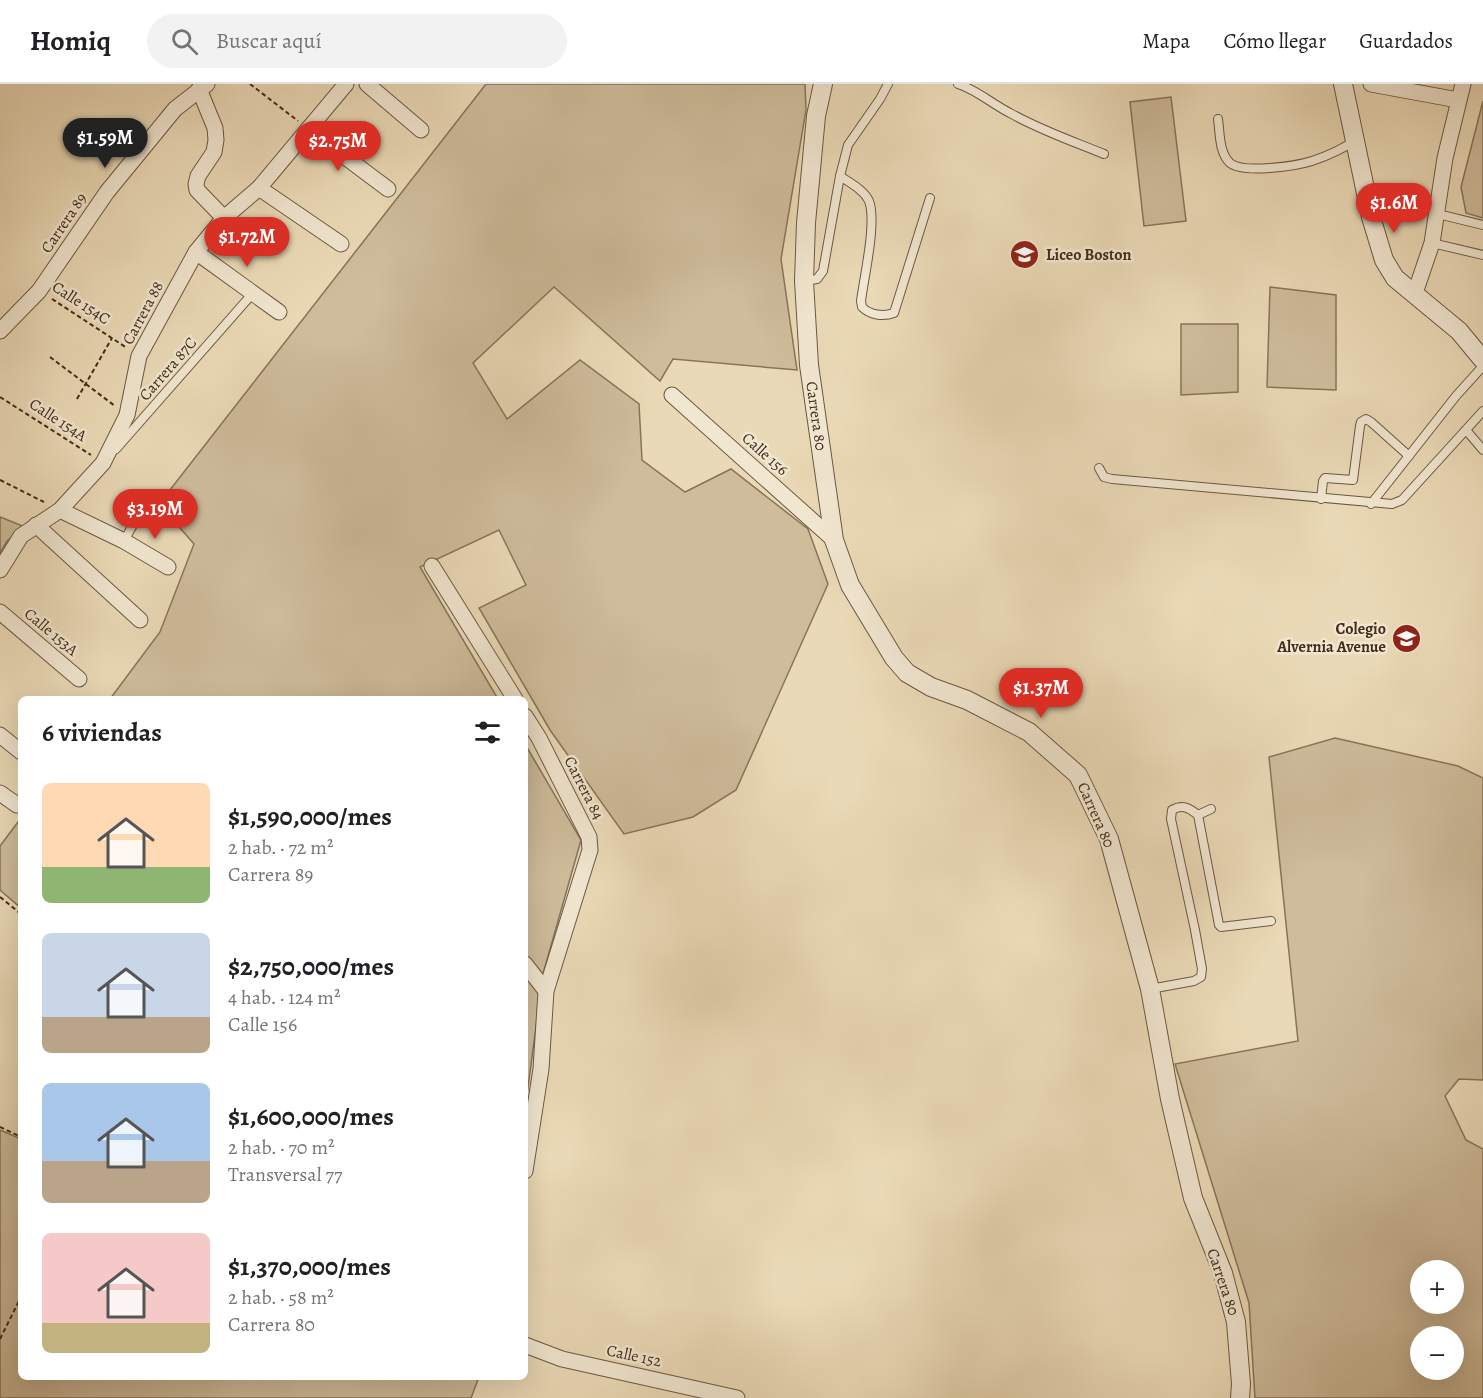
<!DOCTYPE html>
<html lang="es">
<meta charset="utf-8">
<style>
body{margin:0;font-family:Alegreya,serif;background:#f2f2f2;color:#202124;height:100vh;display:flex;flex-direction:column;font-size:22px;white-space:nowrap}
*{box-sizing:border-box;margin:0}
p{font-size:20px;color:#757577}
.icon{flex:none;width:33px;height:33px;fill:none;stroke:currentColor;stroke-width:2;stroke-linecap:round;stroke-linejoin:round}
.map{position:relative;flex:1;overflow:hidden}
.panel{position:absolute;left:18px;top:612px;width:510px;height:684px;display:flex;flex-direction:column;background:#fff;border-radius:9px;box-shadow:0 6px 24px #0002}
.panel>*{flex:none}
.controls{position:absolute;left:1410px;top:1176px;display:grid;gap:12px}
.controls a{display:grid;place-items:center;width:54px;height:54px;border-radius:50%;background:#fff;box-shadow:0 6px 24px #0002;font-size:30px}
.price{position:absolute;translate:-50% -51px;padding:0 14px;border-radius:21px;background:#d93025;color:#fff;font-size:20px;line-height:39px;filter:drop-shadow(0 2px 3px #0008)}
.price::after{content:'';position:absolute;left:50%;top:36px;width:18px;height:14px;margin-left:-9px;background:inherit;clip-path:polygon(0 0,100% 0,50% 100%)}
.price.current{background:#222;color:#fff}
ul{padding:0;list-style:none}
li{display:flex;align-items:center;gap:18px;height:150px;padding:0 24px}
li span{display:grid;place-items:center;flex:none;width:168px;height:120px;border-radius:9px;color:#555}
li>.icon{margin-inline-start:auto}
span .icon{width:72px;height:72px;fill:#fffc;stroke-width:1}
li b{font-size:26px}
h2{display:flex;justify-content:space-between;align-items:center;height:72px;padding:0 24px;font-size:26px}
header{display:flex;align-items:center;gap:36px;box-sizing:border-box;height:84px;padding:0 30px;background:#fff;border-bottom:2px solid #e0e0e0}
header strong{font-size:28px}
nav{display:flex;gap:33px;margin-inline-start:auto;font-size:21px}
.search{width:420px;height:54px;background:#f2f2f2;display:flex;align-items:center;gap:15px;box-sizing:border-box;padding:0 21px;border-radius:33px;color:#757577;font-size:22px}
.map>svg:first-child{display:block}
.green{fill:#cebc9b;stroke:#88745a;stroke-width:1.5;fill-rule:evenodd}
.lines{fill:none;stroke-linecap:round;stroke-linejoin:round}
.service-casing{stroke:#6d5841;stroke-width:10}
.minor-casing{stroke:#6d5841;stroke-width:17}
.tertiary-casing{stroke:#6d5841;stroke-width:20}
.path{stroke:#432d1a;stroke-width:2;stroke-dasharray:4.5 3;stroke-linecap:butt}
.service{stroke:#f1e6d0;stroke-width:8}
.minor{stroke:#f1e6d0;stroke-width:15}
.tertiary{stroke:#f1e6d0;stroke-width:18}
.labels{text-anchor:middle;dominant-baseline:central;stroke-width:5;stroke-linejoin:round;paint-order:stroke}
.street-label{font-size:16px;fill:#432d1a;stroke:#f1e6d0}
.poi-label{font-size:16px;font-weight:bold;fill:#432d1a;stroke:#f1e6d0;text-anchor:start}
</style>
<header>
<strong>Homiq</strong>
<div class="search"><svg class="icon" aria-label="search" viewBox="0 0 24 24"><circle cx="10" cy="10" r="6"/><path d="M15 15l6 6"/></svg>Buscar aquí</div>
<nav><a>Mapa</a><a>Cómo llegar</a><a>Guardados</a></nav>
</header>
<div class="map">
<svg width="1483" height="1314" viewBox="0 0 1483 1314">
<rect width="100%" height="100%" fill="#ead9b6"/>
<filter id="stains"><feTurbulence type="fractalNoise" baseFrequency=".00333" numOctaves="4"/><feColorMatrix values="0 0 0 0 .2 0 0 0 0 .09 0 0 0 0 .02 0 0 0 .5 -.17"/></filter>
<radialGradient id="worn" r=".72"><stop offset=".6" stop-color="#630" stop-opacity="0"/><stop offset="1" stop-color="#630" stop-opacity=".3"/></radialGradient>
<g class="green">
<path d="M486 0H805L806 26 781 175 797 286 673 275 660 297 554 203 473 279 507 335 580 276 639 320 642 376 685 408 731 385 808 445 828 500 736 706 693 733 624 750 550 646 479 524 526 501 499 446 420 483 498 615H110L160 548 194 460 159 420Z"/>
<path d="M1171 13 1186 137 1144 142 1130 18Z"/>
<path d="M1483 17V134L1466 129 1461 103Z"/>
<path d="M1270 203 1336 211V306L1267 303Z"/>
<path d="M1181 240H1238V308L1181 311Z"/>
<path d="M0 433 25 443 7 457 0 469Z"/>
<path d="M1335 654 1458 682 1483 694V996L1459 995 1445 1012 1466 1056 1483 1065V1314H1255L1249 1219 1175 980 1298 957 1269 673ZM1420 1186H1454V1220H1420ZM1420 1252H1454V1286H1420Z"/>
<path d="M525 660 581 756 543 890 525 1026Z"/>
<path d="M21 734V824L0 806V762Z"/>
<path d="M0 1046 21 1055V1293H479L471 1314H0Z"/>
</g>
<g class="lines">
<defs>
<g id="service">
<path d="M958 0C977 6 992 20 1010 29 1040 46 1072 57 1104 70"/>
<path d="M1218 35C1220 49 1219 69 1230 79 1243 90 1296 82 1312 77 1327 72 1341 66 1354 57"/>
<path d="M840 92C850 99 864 106 869 117 877 138 864 193 861 217L862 223C870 231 883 233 894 229L930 114"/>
<path d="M1438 130 1483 141"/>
<path d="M1432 159 1483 171"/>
<path d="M805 197 817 195 823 187 840 92 848 61 880 15 888 0"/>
<path d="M1466 346 1483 366"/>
<path d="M116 365 253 209"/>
<path d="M1099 384 1104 393 1112 395 1392 420 1402 416 1483 327"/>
<path d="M1321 415 1323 397 1325 394 1353 396 1360 342 1361 338 1366 335 1371 338 1409 372"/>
<path d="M1371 420 1456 312 1483 282"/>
<path d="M124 457 149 412"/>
<path d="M1198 731 1211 725"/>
<path d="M1150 905 1194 897 1201 893 1202 885 1195 846 1171 735 1172 726C1183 720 1189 724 1198 731L1219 841 1221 843 1271 837"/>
</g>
<g id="minor">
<path d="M367 0 421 46"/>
<path d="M1371 0 1458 16"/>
<path d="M199 5 215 44 216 56 214 68 198 92 196 100 197 106 224 134"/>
<path d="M308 45 388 105"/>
<path d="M259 104 341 160"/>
<path d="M196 168 279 228"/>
<path d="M1415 209 1432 159 1445 74 1463 0"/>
<path d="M0 247 39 207 107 108 175 25 207 0"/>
<path d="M672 311 834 456"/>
<path d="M60 426 124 457 168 483"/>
<path d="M36 441 140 536"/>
<path d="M432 482 515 615"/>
<path d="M0 486 21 452 60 426 103 379 127 331 139 272 196 168 224 134 259 104 346 0"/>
<path d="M0 528 79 595"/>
<path d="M525 632 539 654 589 753 590 766 546 907 541 985 525 1087"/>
<path d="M0 651 21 668"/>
<path d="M0 709 17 721"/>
<path d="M525 880 546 907"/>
<path d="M525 1261 562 1275 737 1314"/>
</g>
<g id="tertiary">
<path d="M823 0 816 32 806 139 804 197 809 281 834 456 850 501 894 574 907 589 931 603 967 616 1029 648 1078 691 1109 755 1150 905 1170 1015 1193 1114 1223 1189 1236 1238 1241 1300 1240 1314"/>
<path d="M1343 0 1371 133 1384 176 1395 194 1459 247 1483 276"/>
</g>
</defs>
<use href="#service" class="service-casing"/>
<use href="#minor" class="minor-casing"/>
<use href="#tertiary" class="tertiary-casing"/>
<g class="path">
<path d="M250 0 298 37"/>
<path d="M52 215 127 264"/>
<path d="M50 273 115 322"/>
<path d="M0 313 91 371"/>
<path d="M77 315 112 254"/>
<path d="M0 396 44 418"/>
<path d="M0 813 21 830"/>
<path d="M0 1043 21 1053"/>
<path d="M0 1255 21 1213"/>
</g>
<use href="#service" class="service"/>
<use href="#minor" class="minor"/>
<use href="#tertiary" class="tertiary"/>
</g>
<defs>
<symbol id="school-disc" viewBox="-11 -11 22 22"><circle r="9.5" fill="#8f2418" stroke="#f1e6d0"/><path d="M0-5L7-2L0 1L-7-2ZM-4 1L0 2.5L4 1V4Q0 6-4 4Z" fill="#fff"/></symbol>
</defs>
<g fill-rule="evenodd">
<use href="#school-disc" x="1008" y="154" width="33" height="33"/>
<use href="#school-disc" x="1390" y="538" width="33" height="33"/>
</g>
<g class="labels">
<g class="street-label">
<text transform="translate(64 139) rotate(-56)">Carrera 89</text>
<text transform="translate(81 219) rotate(33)">Calle 154C</text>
<text transform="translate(143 229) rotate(-62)">Carrera 88</text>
<text transform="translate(168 285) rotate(-49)">Carrera 87C</text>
<text transform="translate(816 332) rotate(82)">Carrera 80</text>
<text transform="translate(58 336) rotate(33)">Calle 154A</text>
<text transform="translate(765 370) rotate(42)">Calle 156</text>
<text transform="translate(51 548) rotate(40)">Calle 153A</text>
<text transform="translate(584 704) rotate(63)">Carrera 84</text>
<text transform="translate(1096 731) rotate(66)">Carrera 80</text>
<text transform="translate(1223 1198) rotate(71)">Carrera 80</text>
<text transform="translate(634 1272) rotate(12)">Calle 152</text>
</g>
<g class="poi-label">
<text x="1046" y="171">Liceo Boston</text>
<text x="1386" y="545" text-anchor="end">Colegio<tspan x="1386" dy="18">Alvernia Avenue</tspan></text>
</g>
</g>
<rect width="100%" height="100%" filter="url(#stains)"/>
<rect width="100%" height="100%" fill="url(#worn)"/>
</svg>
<div class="controls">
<a>+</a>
<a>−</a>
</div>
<b class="price current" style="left:105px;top:85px">$1.59M</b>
<b class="price" style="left:338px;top:88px">$2.75M</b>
<b class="price" style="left:1394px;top:150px">$1.6M</b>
<b class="price" style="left:247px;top:184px">$1.72M</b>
<b class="price" style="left:155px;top:456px">$3.19M</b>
<b class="price" style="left:1041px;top:635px">$1.37M</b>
<section class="panel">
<h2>6 viviendas<svg class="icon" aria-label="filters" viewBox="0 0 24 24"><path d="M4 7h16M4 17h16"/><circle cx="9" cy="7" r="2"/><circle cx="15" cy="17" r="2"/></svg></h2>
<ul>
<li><span style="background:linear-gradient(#ffd9b3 70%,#8fb573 0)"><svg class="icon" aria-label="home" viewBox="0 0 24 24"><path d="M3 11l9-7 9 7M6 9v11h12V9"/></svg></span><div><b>$1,590,000/mes</b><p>2 hab. · 72 m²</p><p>Carrera 89</p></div></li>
<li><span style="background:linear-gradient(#c9d6e8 70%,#b9a48a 0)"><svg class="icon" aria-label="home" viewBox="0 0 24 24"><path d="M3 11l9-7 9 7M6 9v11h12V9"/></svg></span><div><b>$2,750,000/mes</b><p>4 hab. · 124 m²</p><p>Calle 156</p></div></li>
<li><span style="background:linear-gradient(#a9c7e8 65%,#b9a48a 0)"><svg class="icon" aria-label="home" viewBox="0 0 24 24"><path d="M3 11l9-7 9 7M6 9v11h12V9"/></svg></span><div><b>$1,600,000/mes</b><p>2 hab. · 70 m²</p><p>Transversal 77</p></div></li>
<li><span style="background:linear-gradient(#f6c9c9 75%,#c2b280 0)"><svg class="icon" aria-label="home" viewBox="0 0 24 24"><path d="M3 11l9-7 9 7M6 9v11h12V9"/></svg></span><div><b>$1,370,000/mes</b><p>2 hab. · 58 m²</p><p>Carrera 80</p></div></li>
</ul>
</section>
</div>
